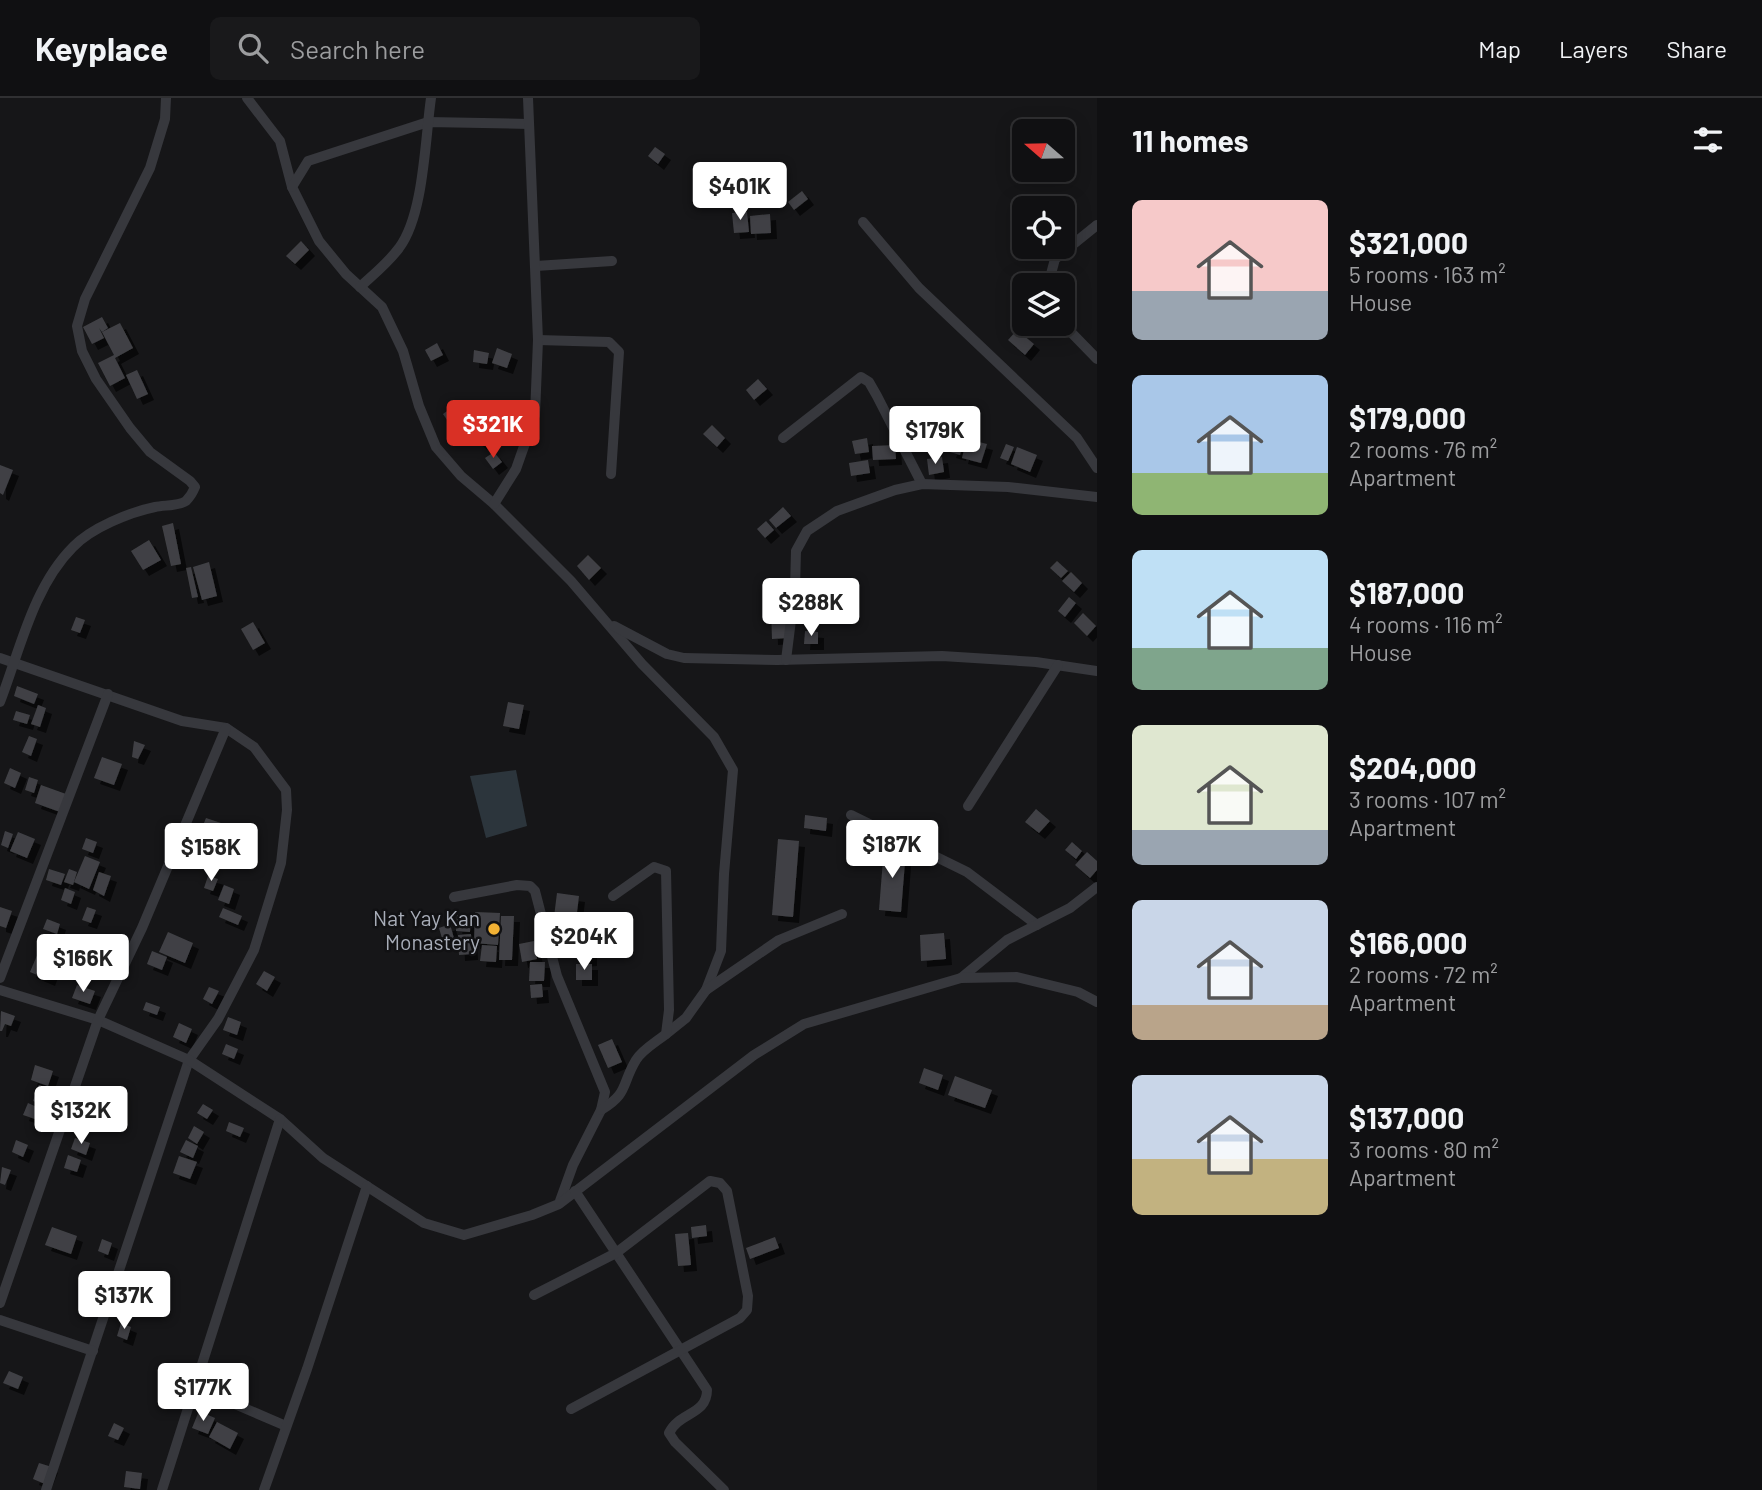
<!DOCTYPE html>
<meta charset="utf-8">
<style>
body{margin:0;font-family:Barlow,sans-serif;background:#19191b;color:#f1f3f6;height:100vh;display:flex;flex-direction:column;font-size:26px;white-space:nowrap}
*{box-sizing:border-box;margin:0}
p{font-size:23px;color:#9c9d9f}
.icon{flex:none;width:38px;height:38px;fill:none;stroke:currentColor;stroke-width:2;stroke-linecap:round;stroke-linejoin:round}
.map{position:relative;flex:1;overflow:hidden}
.panel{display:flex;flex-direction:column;background:#101012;width:665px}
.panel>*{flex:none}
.needle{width:46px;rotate:290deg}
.fabs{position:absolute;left:1012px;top:21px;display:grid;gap:14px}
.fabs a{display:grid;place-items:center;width:63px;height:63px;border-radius:10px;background:#101012;box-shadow:0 4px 18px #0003,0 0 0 2px #303032;font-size:35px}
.price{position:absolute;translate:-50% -60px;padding:0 16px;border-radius:7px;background:#fff;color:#222;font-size:23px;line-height:46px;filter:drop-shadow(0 2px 4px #0008)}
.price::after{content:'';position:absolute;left:50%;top:42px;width:21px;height:16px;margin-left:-10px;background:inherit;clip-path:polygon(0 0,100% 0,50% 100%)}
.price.current{background:#d93025;color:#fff}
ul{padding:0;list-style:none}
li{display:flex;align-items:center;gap:21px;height:175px;padding:0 35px}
li span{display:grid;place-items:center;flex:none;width:196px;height:140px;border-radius:10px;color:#555}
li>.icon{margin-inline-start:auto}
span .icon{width:84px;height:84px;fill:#fffc;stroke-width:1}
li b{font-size:30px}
h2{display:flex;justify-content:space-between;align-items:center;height:84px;padding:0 35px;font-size:30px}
header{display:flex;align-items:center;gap:42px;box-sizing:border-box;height:98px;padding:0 35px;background:#101012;border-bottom:2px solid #303032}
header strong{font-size:33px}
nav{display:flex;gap:38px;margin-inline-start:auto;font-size:24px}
.search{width:490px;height:63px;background:#19191b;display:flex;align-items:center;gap:18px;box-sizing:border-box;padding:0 24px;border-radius:10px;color:#9c9d9f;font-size:26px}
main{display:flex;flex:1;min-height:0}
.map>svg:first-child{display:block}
.water{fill:#2c353c}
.building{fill:#404145;filter:url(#shadow)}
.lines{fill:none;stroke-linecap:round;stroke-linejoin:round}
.minor{stroke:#37383d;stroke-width:10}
.poi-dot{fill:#f2b134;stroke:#111113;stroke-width:2.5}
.labels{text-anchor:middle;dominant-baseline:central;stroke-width:5;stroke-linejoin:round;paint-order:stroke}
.poi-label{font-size:21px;fill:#a8adb8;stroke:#111113;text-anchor:end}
</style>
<header>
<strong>Keyplace</strong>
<div class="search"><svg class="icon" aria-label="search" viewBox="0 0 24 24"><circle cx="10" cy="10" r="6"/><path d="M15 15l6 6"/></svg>Search here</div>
<nav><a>Map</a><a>Layers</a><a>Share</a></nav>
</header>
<main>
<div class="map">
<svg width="1097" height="1392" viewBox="0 0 1097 1392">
<defs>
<filter id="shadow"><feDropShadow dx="6" dy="6" stdDeviation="0" flood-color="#0009"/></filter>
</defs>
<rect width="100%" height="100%" fill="#161618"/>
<path class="water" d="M516 672 527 728 486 740 470 678Z"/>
<g class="building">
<path d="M655 49 665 56 658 66 648 58Z"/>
<path d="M802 93 808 101 794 112 788 104Z"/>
<path d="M747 114 749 134 734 135 732 115Z"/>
<path d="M770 116 771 135 751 136 750 118Z"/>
<path d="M301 143 309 152 295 166 286 158Z"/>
<path d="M102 219 108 230 102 234 99 230 104 240 92 246 83 229Z"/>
<path d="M120 225 133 250 115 260 125 280 110 288 98 265 114 257 102 234Z"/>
<path d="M1017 232 1034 246 1025 257 1008 242Z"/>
<path d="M437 245 443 257 431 263 425 252Z"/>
<path d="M497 250 512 256 507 270 492 265Z"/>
<path d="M474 252 489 255 487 266 473 264Z"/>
<path d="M137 272 148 296 137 301 126 277Z"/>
<path d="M758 281 767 291 754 302 746 292Z"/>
<path d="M457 306 466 319 452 329 443 316Z"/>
<path d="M963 308 974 309 972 321 962 320Z"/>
<path d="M476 327 488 338 481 346 469 335Z"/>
<path d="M712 327 725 340 717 349 703 336Z"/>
<path d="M955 339 964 341 960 357 950 354Z"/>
<path d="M867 340 869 354 855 356 852 343Z"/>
<path d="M967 341 987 346 981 365 962 360Z"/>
<path d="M1006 346 1014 349 1008 363 1000 360Z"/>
<path d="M895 347 896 361 873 362 872 348Z"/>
<path d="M1017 349 1037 357 1030 374 1011 366Z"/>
<path d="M494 354 502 364 493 371 485 360Z"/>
<path d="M942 359 944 374 929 377 927 361Z"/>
<path d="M868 362 870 375 851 378 849 365Z"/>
<path d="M0 367 13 372 3 397 0 395Z"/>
<path d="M783 409 791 418 776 430 769 422Z"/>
<path d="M766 423 774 432 765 440 757 431Z"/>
<path d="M173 425 181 466 171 468 162 428Z"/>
<path d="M149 442 161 462 143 472 131 453Z"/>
<path d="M588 457 601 470 589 482 577 468Z"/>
<path d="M1057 463 1068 473 1061 480 1050 470Z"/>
<path d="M209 464 217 498 202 502 193 469Z"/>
<path d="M191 469 198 499 192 500 186 470Z"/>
<path d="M1071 474 1082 485 1074 494 1062 483Z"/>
<path d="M1069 499 1076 505 1065 519 1058 513Z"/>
<path d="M771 510H786L787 540 772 541Z"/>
<path d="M1083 515 1096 528 1087 538 1074 525Z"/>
<path d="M76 519 85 522 80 535 71 532Z"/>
<path d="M253 524 265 545 253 552 241 531Z"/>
<path d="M805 533 818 534V546H804Z"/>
<path d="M17 588 38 596 34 606 14 598Z"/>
<path d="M508 604 524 607 519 631 503 628Z"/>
<path d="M38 607 46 610 40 629 31 626Z"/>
<path d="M16 613 30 617 27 626 13 622Z"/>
<path d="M29 638 37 641 31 658 22 654Z"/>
<path d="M134 643 145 647 138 661 132 659Z"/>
<path d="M102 659 122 666 114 687 94 680Z"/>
<path d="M10 670 21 675 15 690 4 685Z"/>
<path d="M29 679 38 682 34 695 25 692Z"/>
<path d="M41 687 66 696 60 714 35 705Z"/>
<path d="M1036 711 1050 723 1039 735 1025 724Z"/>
<path d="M805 717 827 720 826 733 804 730Z"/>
<path d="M206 720 227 727 222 742 200 735Z"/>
<path d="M5 733 13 736 8 750 1 747Z"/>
<path d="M18 734 35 741 27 760 10 753Z"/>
<path d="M86 740 97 744 93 755 82 751Z"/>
<path d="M778 741 799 743 793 819 772 817Z"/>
<path d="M1072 744 1082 753 1076 761 1065 752Z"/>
<path d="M884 749 906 751 901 814 879 812Z"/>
<path d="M1087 754 1097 763V772L1090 780 1075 767Z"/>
<path d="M85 758 100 764 89 791 74 784Z"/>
<path d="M49 771 65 776 61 787 46 782Z"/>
<path d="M69 771 77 774 73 787 64 784Z"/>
<path d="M99 774 111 778 104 798 93 792Z"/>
<path d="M208 778 218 781 213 793 204 790Z"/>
<path d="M224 787 234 791 229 806 218 802Z"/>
<path d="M65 790 75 794 71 806 61 802Z"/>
<path d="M557 795 579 798 576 822 554 819Z"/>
<path d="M0 809 12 813 6 830 0 828Z"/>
<path d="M87 809 96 812 91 825 82 822Z"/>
<path d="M223 810 242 818 238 827 219 819Z"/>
<path d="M475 814 500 815 498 847 474 845Z"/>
<path d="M457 817 471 818 470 834 456 833Z"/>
<path d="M501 818H514L512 862H499Z"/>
<path d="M47 821 60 826 57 836 43 831Z"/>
<path d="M450 826 455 844 444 847 439 830Z"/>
<path d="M168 834 193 845 185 865 159 854Z"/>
<path d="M944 835 946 861 921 863 920 837Z"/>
<path d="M471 836 472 856 459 857 458 837Z"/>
<path d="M534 843 537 861 522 864 519 846Z"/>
<path d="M482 847 497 848 496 864 480 863Z"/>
<path d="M591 850V862L580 863 579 851Z"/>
<path d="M152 853 167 859 162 872 147 866Z"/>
<path d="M38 855 56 863 49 882 30 874Z"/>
<path d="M530 864H545L544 883H529Z"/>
<rect x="576" y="866" width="16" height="16"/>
<path d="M264 873 275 879 267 893 256 886Z"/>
<path d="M542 886 543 899 531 900 530 887Z"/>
<path d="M77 887 95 893 90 906 72 900Z"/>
<path d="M209 889 219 893 212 906 203 901Z"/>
<path d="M146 904 160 909 157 917 143 912Z"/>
<path d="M1 913 15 918 11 928 5 926 2 933H0Z"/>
<path d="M228 919 241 924 237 937 223 932Z"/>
<path d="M179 925 192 931 186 945 173 939Z"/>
<path d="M612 941 622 964 608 970 598 947Z"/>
<path d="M226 946 238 951 234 961 222 956Z"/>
<path d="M35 967 53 973 48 988 31 982Z"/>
<path d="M924 970 943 977 938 992 919 985Z"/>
<path d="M955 978 992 992 985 1010 948 997Z"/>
<path d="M39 987 50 991 44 1007 33 1003Z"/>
<path d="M28 1005 39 1010 35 1021 23 1017Z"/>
<path d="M203 1006 213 1012 207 1021 197 1015Z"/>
<path d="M229 1024 244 1030 240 1039 226 1033Z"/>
<path d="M194 1028 204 1034 197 1046 188 1040Z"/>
<path d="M75 1040 90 1045 86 1057 71 1051Z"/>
<path d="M16 1042 28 1047 23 1059 12 1054Z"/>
<path d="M186 1042 198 1048 193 1060 180 1054Z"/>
<path d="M68 1057 81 1062 77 1074 64 1070Z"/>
<path d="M179 1058 197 1064 190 1081 173 1075Z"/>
<path d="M2 1069 11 1072 5 1087 0 1085Z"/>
<path d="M706 1127 707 1138 692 1140 691 1129Z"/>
<path d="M52 1129 77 1138 71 1156 45 1147Z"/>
<path d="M688 1135 691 1167 678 1168 675 1136Z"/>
<path d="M775 1139 779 1150 750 1161 746 1150Z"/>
<path d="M102 1141 112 1145 108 1157 98 1153Z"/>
<path d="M121 1225 131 1229 127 1242 117 1238Z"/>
<path d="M9 1273 23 1279 18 1291 3 1285Z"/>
<path d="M199 1313 215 1320 208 1336 192 1330Z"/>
<path d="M217 1324 238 1335 230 1351 209 1339Z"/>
<path d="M114 1325 124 1330 118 1342 108 1338Z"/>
<path d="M39 1365 52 1369 45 1386 33 1381Z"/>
<path d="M126 1373 142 1375 140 1391 124 1389Z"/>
</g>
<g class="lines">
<g class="minor">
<path d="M247 0 280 43 292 89 319 143 346 176 382 209 403 253 419 308 436 349 461 378 494 406 571 483 642 566 714 639 733 672 724 776 721 853 706 892 686 920 666 936"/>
<path d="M292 89 308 63 428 24 529 26"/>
<path d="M863 124 919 190 1077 340 1097 370"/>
<path d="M536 168 612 163"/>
<path d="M1048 187 1055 161 1097 127"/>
<path d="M360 189C373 177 389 164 399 150 424 117 425 41 431 0"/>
<path d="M1062 225 1097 261"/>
<path d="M538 242 609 244 619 254 611 376"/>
<path d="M783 340 861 279 869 284 877 298 922 386"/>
<path d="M494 406 516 371 535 317 538 242 528 0"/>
<path d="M614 528 667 556 684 560 777 562 942 558 1036 564 1097 573"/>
<path d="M0 560 182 623 226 630 254 649 286 692 287 712 281 765 254 852 218 921 189 962 46 1392"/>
<path d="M786 562 795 490 796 453 807 433 837 413 895 392 922 386 1008 389 1097 399"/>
<path d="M0 604C20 552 33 489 73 449 91 430 130 414 155 409 164 407 179 408 186 403 190 399 193 394 195 389L190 383 150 354 130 330 96 281 82 253 77 228 85 201 150 70 165 21 166 0"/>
<path d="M968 708 1058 567"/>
<path d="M851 717 967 774 1037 827"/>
<path d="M454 799 517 787 530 788 535 793 557 878 605 994 601 1012 573 1067 560 1103"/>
<path d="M0 880 108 596"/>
<path d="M961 880 1007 842 1070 810 1097 789"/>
<path d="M0 892 98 922 189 962 280 1021 323 1060 424 1125 464 1137 532 1117 559 1106 754 957 804 926 961 880 1017 879 1078 894 1097 904"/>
<path d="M706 892 779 842 842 816"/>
<path d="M601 1012C629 995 621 987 636 962 642 952 656 944 666 936L669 912 666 773 654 769 613 798"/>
<path d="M575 1093 707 1292C707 1317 679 1314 669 1335L675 1344 724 1392"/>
<path d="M534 1197 616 1155 710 1083 720 1085 727 1093 748 1198 747 1212 740 1220 571 1311"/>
<path d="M0 1205 98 922 142 830 226 630"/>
<path d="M0 1222 93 1253"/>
<path d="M195 1289 286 1328"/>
<path d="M162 1392 280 1021"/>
<path d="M264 1392 307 1271 367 1088"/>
</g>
</g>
<circle class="poi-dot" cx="494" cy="831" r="7"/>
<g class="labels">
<g class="poi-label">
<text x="480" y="819">Nat Yay Kan<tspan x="480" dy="24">Monastery</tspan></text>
</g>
</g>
</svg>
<div class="fabs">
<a><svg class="needle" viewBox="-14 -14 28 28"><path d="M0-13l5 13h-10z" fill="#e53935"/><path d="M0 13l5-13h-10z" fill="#9c9d9f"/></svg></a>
<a><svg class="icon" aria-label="locate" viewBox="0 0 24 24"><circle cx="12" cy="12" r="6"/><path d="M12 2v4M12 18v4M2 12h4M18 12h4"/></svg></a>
<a><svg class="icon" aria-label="layers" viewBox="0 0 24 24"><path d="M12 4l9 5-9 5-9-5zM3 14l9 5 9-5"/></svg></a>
</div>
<b class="price" style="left:740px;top:124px">$401K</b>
<b class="price current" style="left:493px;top:362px">$321K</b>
<b class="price" style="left:935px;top:368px">$179K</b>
<b class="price" style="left:811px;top:540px">$288K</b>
<b class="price" style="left:892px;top:782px">$187K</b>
<b class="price" style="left:211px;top:785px">$158K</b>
<b class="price" style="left:584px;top:874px">$204K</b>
<b class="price" style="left:83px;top:896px">$166K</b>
<b class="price" style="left:81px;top:1048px">$132K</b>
<b class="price" style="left:124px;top:1233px">$137K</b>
<b class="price" style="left:203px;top:1325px">$177K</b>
</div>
<section class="panel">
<h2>11 homes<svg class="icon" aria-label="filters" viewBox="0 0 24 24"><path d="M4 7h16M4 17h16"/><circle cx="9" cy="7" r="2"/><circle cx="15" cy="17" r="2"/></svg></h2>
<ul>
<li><span style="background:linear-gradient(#f6c9c9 65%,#9aa5b1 0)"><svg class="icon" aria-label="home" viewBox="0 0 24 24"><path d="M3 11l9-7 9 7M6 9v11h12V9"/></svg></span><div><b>$321,000</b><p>5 rooms · 163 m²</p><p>House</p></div></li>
<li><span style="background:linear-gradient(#a9c7e8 70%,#8fb573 0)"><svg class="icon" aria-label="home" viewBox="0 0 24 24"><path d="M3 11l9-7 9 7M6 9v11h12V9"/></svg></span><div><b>$179,000</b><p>2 rooms · 76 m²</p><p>Apartment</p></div></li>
<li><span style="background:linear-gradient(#bfe0f5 70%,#7fa58c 0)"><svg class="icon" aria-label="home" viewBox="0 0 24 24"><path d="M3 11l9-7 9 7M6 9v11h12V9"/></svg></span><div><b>$187,000</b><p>4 rooms · 116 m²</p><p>House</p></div></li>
<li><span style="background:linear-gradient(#dfe7d0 75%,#9aa5b1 0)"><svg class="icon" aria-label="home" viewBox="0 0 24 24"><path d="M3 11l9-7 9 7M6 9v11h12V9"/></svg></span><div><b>$204,000</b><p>3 rooms · 107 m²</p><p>Apartment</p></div></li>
<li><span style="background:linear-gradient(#c9d6e8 75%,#b9a48a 0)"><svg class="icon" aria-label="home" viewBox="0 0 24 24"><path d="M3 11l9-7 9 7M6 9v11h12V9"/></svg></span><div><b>$166,000</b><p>2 rooms · 72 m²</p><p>Apartment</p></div></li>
<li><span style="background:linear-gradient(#c9d6e8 60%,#c2b280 0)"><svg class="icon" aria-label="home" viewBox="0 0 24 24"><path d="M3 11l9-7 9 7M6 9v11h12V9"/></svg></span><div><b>$137,000</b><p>3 rooms · 80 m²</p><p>Apartment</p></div></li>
</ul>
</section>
</main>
